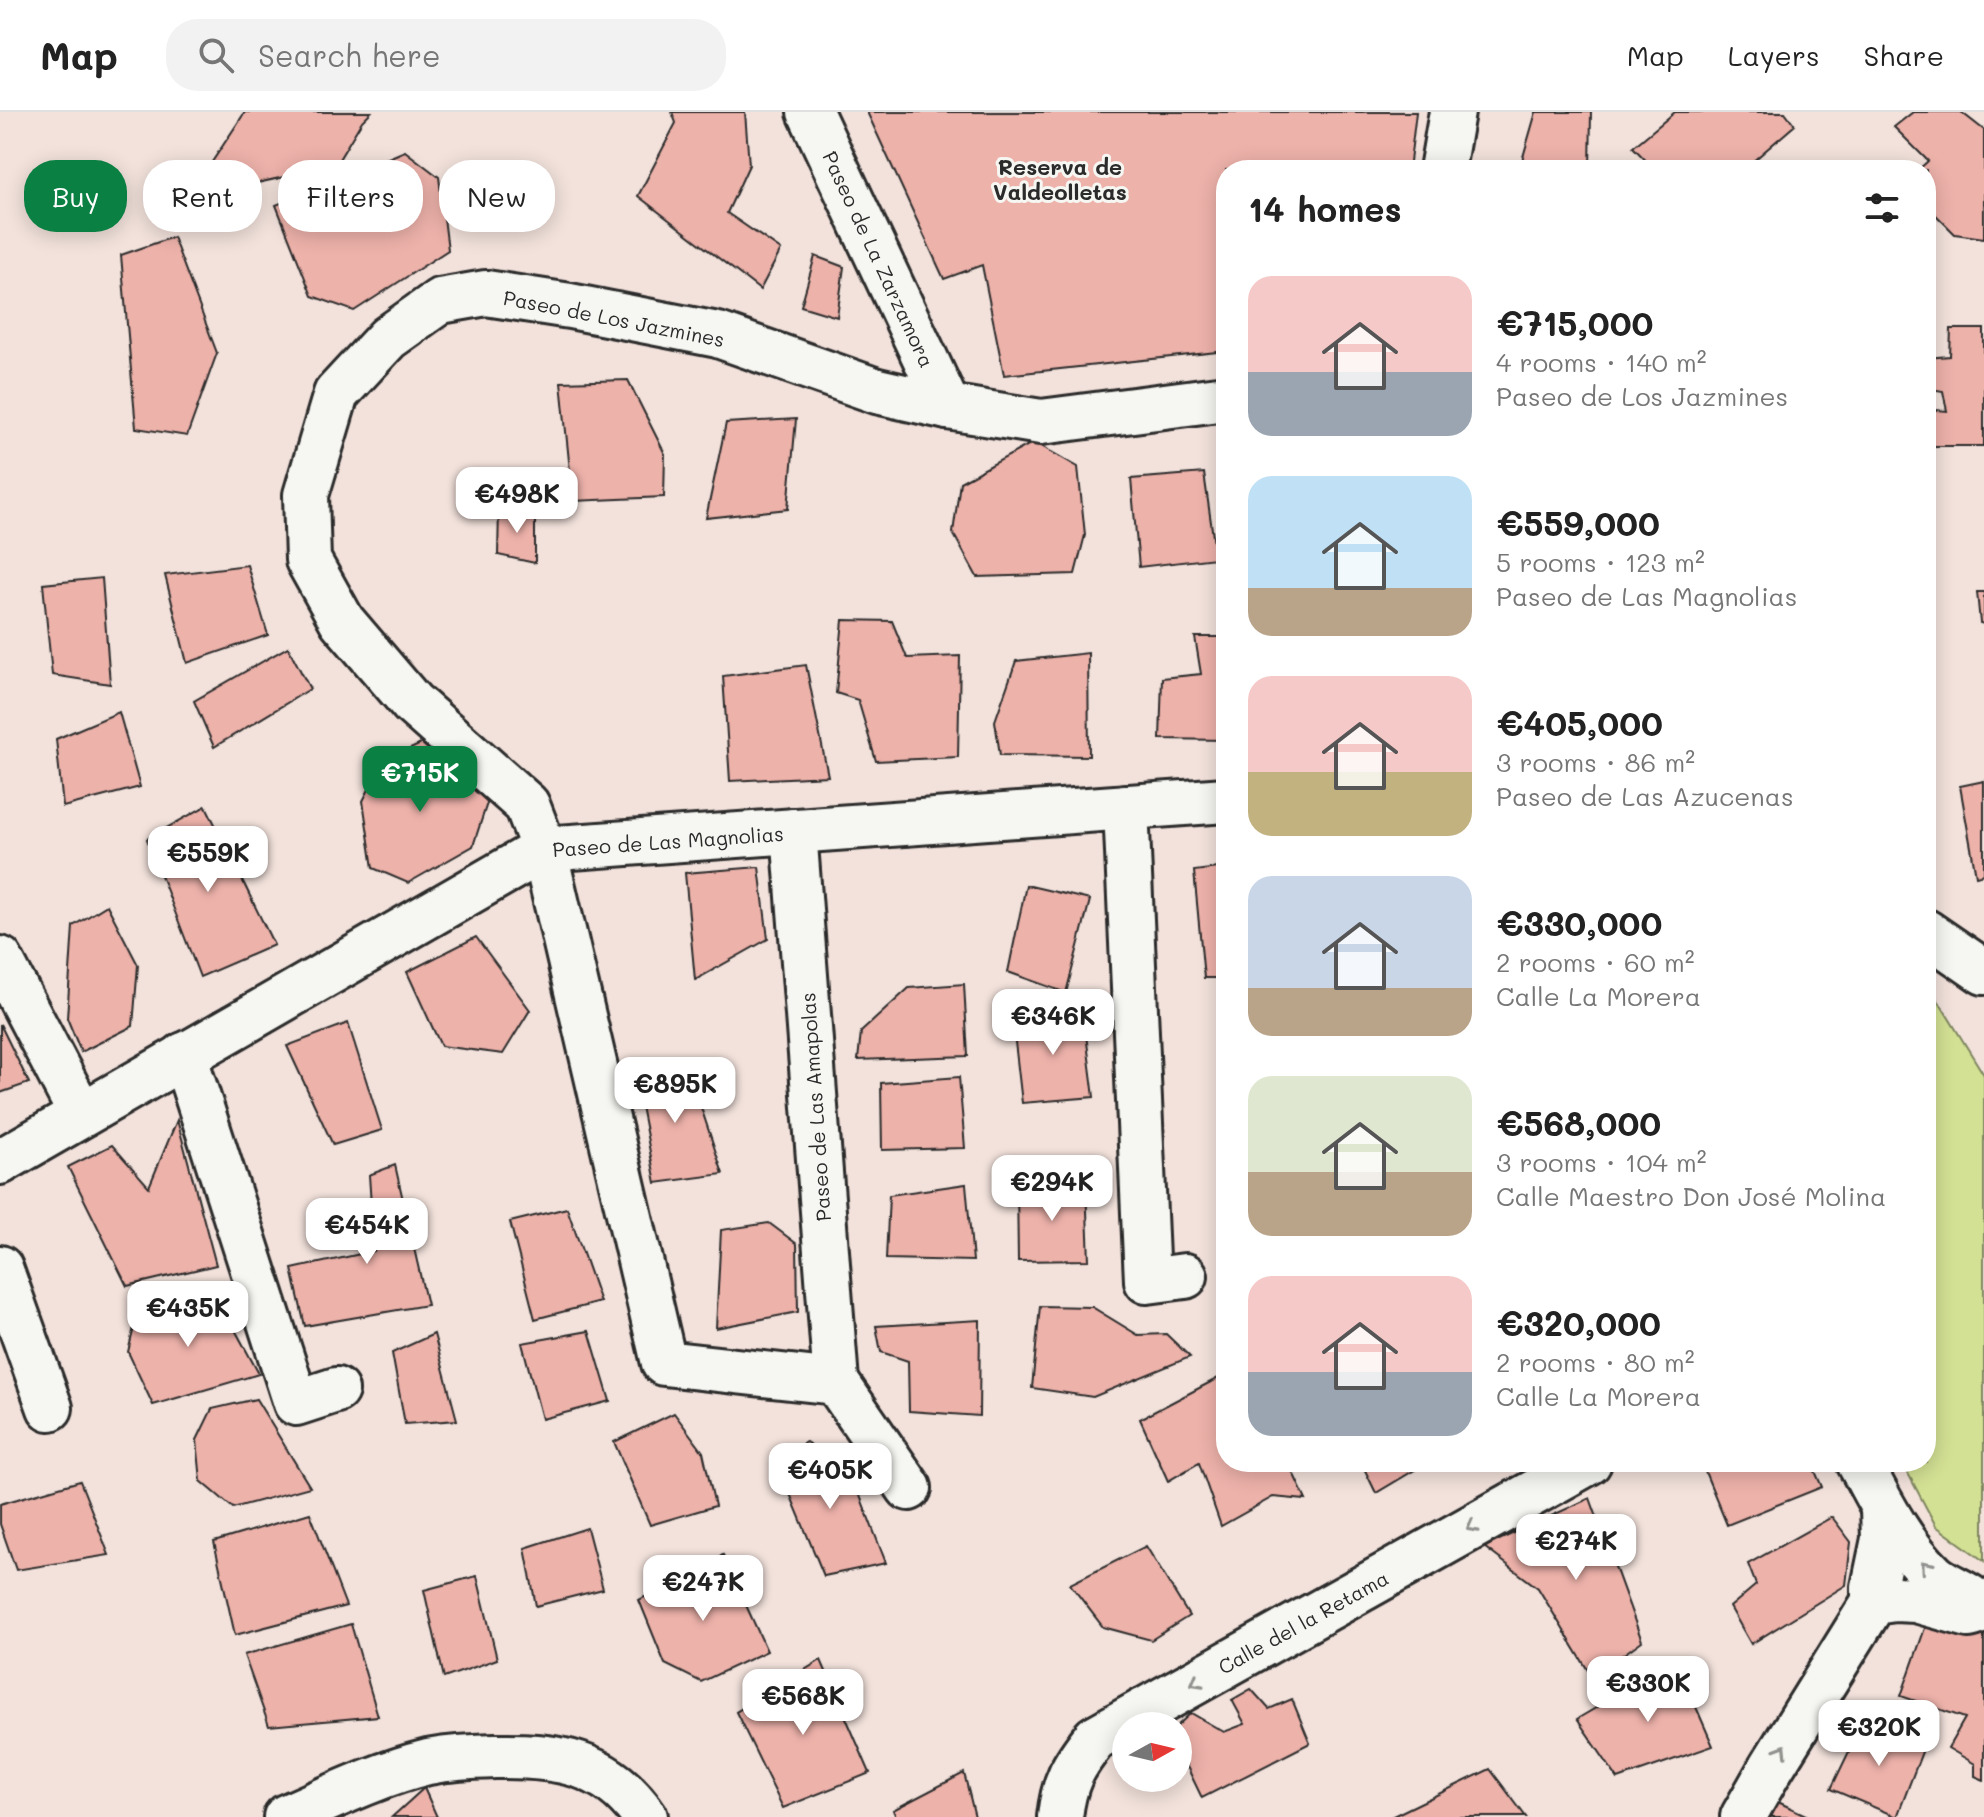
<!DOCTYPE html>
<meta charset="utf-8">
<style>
body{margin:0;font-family:Mali,sans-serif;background:#f2f2f2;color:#222;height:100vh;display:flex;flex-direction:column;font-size:30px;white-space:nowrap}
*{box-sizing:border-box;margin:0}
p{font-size:26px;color:#767676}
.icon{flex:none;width:44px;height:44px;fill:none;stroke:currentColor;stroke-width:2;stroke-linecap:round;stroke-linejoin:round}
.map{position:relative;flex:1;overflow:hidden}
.sheet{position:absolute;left:1216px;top:48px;width:720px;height:1312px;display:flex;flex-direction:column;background:#fff;border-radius:32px;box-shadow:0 4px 20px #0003}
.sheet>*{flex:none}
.top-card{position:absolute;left:24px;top:48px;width:760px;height:72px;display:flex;gap:16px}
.needle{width:52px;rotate:82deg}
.fabs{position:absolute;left:1112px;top:1600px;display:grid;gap:16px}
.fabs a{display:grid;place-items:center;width:80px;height:80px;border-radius:50%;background:#fff;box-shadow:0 4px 20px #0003;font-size:40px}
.price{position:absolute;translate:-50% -68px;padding:0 18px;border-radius:16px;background:#fff;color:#222;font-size:26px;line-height:52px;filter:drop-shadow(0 2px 4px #0008)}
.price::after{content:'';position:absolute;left:50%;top:48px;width:24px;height:18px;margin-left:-12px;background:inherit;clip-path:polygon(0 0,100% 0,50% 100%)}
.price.selected{background:#0b8043;color:#fff}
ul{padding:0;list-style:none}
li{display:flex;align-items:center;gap:24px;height:200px;padding:0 32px}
li span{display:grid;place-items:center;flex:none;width:224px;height:160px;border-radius:24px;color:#555}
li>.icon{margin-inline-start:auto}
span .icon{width:96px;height:96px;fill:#fffc;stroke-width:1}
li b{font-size:34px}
h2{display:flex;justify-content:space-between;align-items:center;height:96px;padding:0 32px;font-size:34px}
.pill{padding:0 28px;border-radius:32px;background:#fff;box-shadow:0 4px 20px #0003;font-size:28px;line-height:72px}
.pill.selected{background:#0b8043;color:#fff}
header{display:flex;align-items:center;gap:48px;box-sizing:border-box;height:112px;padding:0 40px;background:#fff;border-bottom:2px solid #e0e0e0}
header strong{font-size:38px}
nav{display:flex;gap:44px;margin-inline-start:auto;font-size:28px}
.search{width:560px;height:72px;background:#f2f2f2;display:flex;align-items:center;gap:20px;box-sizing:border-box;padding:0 28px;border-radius:32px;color:#767676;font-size:30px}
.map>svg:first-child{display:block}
.green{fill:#d3e194;stroke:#7f8660;stroke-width:2}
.building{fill:#edb2aa;stroke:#2b2b2b;stroke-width:2}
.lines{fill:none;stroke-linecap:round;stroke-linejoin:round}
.street-casing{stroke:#2b2b2b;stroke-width:50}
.street{stroke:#f6f6f2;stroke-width:44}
.oneway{stroke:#90908e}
.labels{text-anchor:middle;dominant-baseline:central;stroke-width:6;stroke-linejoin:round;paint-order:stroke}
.street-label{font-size:20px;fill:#2b2b2b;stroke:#f6f6f2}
.neighbourhood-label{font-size:22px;font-weight:bold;fill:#2b2b2b;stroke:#f6f6f2}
</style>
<header>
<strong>Map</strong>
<div class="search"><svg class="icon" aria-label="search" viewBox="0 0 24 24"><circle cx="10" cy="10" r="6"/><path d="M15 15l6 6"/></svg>Search here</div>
<nav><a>Map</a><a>Layers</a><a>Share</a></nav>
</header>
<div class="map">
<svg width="1984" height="1705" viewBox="0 0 1984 1705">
<rect width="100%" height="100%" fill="#f3e2dc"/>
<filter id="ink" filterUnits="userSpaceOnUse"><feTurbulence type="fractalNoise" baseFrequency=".0125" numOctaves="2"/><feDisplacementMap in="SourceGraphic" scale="16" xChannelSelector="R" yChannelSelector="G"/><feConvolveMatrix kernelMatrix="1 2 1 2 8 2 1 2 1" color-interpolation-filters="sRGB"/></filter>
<g filter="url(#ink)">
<path class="green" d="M1931 877 1984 963V1449L1936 1414 1902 1350H1926V880Z"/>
<g class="building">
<path d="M245 0H371L362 9 335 54 225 78 210 53Z"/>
<path d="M672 0H745L749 53 727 101 781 138 760 178 638 84 676 11Z"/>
<path d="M867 0H1416L1409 58H1226V239L1004 263 982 153 944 167Z"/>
<path d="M1536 0H1591L1590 58H1550L1521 52Z"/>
<path d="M1675 0H1785L1795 13 1743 58H1655L1633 35Z"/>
<path d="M1913 0H1961L1984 18V126L1955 122 1926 93V58H1918L1928 49 1894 15Z"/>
<path d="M405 39 439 65 448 138 354 199 312 184 276 93Z"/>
<path d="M173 125 217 241 187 324 136 316 121 143Z"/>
<path d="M815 144 844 155 837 205 801 194Z"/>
<path d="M1951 217H1984V334H1926V297L1947 299 1943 279 1926 276V246L1950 244Z"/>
<path d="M628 268 665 342 664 385 573 389 561 270Z"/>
<path d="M796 307 788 397 706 406 726 311Z"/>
<path d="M1034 330 1078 355 1085 423 1075 462 977 465 953 421 960 370Z"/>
<path d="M1204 361 1216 446 1139 455 1131 367Z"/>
<path d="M499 397 535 399V451L498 443Z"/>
<path d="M247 453 268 523 187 551 165 463Z"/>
<path d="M102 466 110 572 52 563 43 472Z"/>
<path d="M1977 480H1984V512L1980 511Z"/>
<path d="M843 508 892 509 907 546 960 544 958 645 876 649 858 588 836 581Z"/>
<path d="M1195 525H1226V628L1160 627 1162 566 1201 562Z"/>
<path d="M288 535 310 577 214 635 194 589Z"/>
<path d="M1088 541 1089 644 1000 643 995 609 1016 549Z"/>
<path d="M806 553 828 664 730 669 723 564Z"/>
<path d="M119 600 140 675 63 695 56 627Z"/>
<path d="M425 630 488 688 473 734 408 771 373 756 363 689 383 650Z"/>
<path d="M1984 669V762L1976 764 1960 674Z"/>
<path d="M206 694 274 833 200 865 147 727Z"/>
<path d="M759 755 768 827 695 868 685 761Z"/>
<path d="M1226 755V866H1204L1194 759Z"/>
<path d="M1026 773 1090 788 1066 881 1008 860Z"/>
<path d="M107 793 138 853 133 914 81 940 67 906 73 814Z"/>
<path d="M476 825 530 898 503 942 441 934 407 860Z"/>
<path d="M964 872 968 944 858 948 861 920 909 876Z"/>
<path d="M1083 899 1094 985 1022 991 1012 904Z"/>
<path d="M348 911 382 1018 333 1033 287 934Z"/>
<path d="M0 912 29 971 0 981Z"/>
<path d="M686 950 723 1062 656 1071 634 958Z"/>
<path d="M959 965 965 1036 882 1038 881 971Z"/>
<path d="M177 1008 216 1153 127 1174 68 1055 112 1033 149 1075Z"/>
<path d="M395 1053 427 1193 305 1214 292 1157 374 1139 369 1063Z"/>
<path d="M1017 1070 1086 1075 1089 1148 1018 1149Z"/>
<path d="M966 1072 973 1149 886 1147 889 1083Z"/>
<path d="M567 1096 600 1190 535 1207 510 1110Z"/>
<path d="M769 1111 797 1132 798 1200 716 1216 721 1118Z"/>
<path d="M213 1177 259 1262 153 1293 128 1240 137 1203Z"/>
<path d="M1040 1194 1092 1195 1138 1223 1166 1222 1190 1245 1093 1285 1032 1276Z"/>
<path d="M980 1208 979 1304 909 1299 908 1249 881 1240 876 1214Z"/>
<path d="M589 1219 610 1289 542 1307 522 1231Z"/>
<path d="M434 1222 457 1308 405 1312 392 1241Z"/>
<path d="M1226 1262V1350H1288L1306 1388 1273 1385 1221 1414 1199 1351 1168 1369 1140 1307Z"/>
<path d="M256 1287 310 1375 233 1396 201 1369 197 1328 212 1297Z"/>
<path d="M674 1301 703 1340 715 1394 650 1413 614 1330Z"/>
<path d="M806 1330 850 1358 886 1451 824 1464 776 1348Z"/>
<path d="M1361 1350H1428L1376 1381Z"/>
<path d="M1701 1350H1811L1822 1375 1727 1413Z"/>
<path d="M80 1369 109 1443 16 1458 0 1412V1392Z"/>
<path d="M1590 1386 1642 1529 1592 1565 1538 1476 1484 1435Z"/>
<path d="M310 1401 346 1494 235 1523 214 1430Z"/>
<path d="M1832 1405 1851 1430 1846 1473 1751 1532 1730 1495 1756 1473 1748 1452Z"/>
<path d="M587 1416 603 1477 536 1494 525 1436Z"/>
<path d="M1146 1434 1189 1504 1151 1528 1103 1515 1070 1472Z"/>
<path d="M723 1443 767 1539 701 1570 665 1552 639 1488Z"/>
<path d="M477 1464 497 1547 444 1566 424 1478Z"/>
<path d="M1930 1502 1984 1518V1668L1975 1664V1652L1948 1636 1965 1606 1901 1584Z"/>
<path d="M351 1512 378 1604 269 1614 244 1543Z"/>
<path d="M821 1548 870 1661 783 1696 736 1600Z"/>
<path d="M1676 1549 1713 1634 1618 1667 1577 1607Z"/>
<path d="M1251 1577 1269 1597 1292 1587 1310 1631 1202 1686 1178 1636 1177 1614 1191 1601 1224 1620 1245 1612 1232 1588Z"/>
<path d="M1865 1606 1925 1632 1897 1705 1831 1677Z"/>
<path d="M1490 1657 1526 1705H1391Z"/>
<path d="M964 1661 975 1705H896L893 1698Z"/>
<path d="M424 1676 437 1705H392Z"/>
<path d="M1778 1690 1810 1705H1771Z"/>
</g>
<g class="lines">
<defs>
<g id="street">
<path d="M810 0 948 295"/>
<path d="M1442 58 1452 0"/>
<path d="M1126 695 1147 1169 1185 1164"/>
<path d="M794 719 836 1270"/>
<path d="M1926 820 1984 860"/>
<path d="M0 847 81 1002"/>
<path d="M184 943 296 1291 336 1278"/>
<path d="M0 1050 544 737 1226 688"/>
<path d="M0 1156 50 1296"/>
<path d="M1859 1350C1880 1389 1901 1433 1934 1464 1945 1473 1959 1478 1971 1486 1977 1489 1980 1495 1984 1499"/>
<path d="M909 1376 836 1270 664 1251 544 737 527 693 412 591 342 509 308 448 306 383 336 282 388 226 440 189 486 181 570 194 718 223 877 279 948 295 1041 310 1226 286"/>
<path d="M1874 1490 1895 1487 1916 1488 1969 1503 1973 1502"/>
<path d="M286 1705C332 1685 379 1662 428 1650 451 1645 472 1645 495 1644 557 1643 607 1649 645 1705"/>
<path d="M1060 1705C1064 1669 1073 1654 1095 1626L1589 1350"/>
<path d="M1743 1705 1771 1656 1874 1490V1475L1884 1427 1883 1396"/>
</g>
</defs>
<use href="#street" class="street-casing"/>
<use href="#street" class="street"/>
</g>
<defs><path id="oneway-chevron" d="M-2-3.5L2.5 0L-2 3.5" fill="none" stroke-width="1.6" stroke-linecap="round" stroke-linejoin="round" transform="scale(2)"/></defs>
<g class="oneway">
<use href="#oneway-chevron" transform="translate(1472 1415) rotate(151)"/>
<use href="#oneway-chevron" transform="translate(1926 1454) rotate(-131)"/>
<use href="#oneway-chevron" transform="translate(1196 1570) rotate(151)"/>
<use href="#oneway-chevron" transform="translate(1782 1638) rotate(-58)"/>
</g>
</g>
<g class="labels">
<g class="street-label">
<text transform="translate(879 147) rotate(65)">Paseo de La Zarzamora</text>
<text transform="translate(614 206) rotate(11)">Paseo de Los Jazmines</text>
<text transform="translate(668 729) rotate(-4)">Paseo de Las Magnolias</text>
<text transform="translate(815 995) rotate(-94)">Paseo de Las Amapolas</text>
<text transform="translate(1303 1510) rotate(-29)">Calle del la Retama</text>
</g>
<g class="neighbourhood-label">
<text x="1060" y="54">Reserva de<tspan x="1060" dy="25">Valdeolletas</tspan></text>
</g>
</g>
</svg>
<div class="fabs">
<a><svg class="needle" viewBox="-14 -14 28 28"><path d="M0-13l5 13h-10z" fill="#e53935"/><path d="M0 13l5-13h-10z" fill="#767676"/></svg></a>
</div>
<b class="price" style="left:517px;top:423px">€498K</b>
<b class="price selected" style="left:420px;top:702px">€715K</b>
<b class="price" style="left:208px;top:782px">€559K</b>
<b class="price" style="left:1053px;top:945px">€346K</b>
<b class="price" style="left:675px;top:1013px">€895K</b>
<b class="price" style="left:1052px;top:1111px">€294K</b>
<b class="price" style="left:367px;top:1154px">€454K</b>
<b class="price" style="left:188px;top:1237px">€435K</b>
<b class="price" style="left:830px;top:1399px">€405K</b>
<b class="price" style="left:1576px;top:1470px">€274K</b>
<b class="price" style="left:703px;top:1511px">€247K</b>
<b class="price" style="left:1648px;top:1612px">€330K</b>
<b class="price" style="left:803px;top:1625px">€568K</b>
<b class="price" style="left:1879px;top:1656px">€320K</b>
<div class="top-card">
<a class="pill selected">Buy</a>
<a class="pill">Rent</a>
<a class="pill">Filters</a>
<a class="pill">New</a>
</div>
<section class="sheet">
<h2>14 homes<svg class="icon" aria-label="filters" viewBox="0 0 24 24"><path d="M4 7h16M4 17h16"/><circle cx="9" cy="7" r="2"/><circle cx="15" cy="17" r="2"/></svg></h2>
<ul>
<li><span style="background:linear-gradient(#f6c9c9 60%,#9aa5b1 0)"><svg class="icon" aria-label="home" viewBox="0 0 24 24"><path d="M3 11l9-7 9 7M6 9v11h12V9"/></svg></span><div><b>€715,000</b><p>4 rooms · 140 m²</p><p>Paseo de Los Jazmines</p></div></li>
<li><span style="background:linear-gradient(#bfe0f5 70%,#b9a48a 0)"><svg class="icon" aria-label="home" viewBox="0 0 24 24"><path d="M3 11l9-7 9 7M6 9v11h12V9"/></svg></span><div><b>€559,000</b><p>5 rooms · 123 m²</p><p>Paseo de Las Magnolias</p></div></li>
<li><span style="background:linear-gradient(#f6c9c9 60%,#c2b280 0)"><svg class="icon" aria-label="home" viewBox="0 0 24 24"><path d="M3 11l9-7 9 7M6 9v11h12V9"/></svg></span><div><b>€405,000</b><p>3 rooms · 86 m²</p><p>Paseo de Las Azucenas</p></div></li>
<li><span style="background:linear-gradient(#c9d6e8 70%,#b9a48a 0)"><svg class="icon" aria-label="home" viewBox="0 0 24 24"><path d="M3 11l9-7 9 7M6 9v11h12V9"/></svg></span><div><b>€330,000</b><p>2 rooms · 60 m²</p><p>Calle La Morera</p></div></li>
<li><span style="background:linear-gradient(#dfe7d0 60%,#b9a48a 0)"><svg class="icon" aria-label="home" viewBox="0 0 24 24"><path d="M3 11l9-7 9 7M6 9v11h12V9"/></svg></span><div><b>€568,000</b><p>3 rooms · 104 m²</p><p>Calle Maestro Don José Molina</p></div></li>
<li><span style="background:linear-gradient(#f6c9c9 60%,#9aa5b1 0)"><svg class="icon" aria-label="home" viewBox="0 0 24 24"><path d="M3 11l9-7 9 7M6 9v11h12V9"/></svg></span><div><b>€320,000</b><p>2 rooms · 80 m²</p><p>Calle La Morera</p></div></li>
</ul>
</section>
</div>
